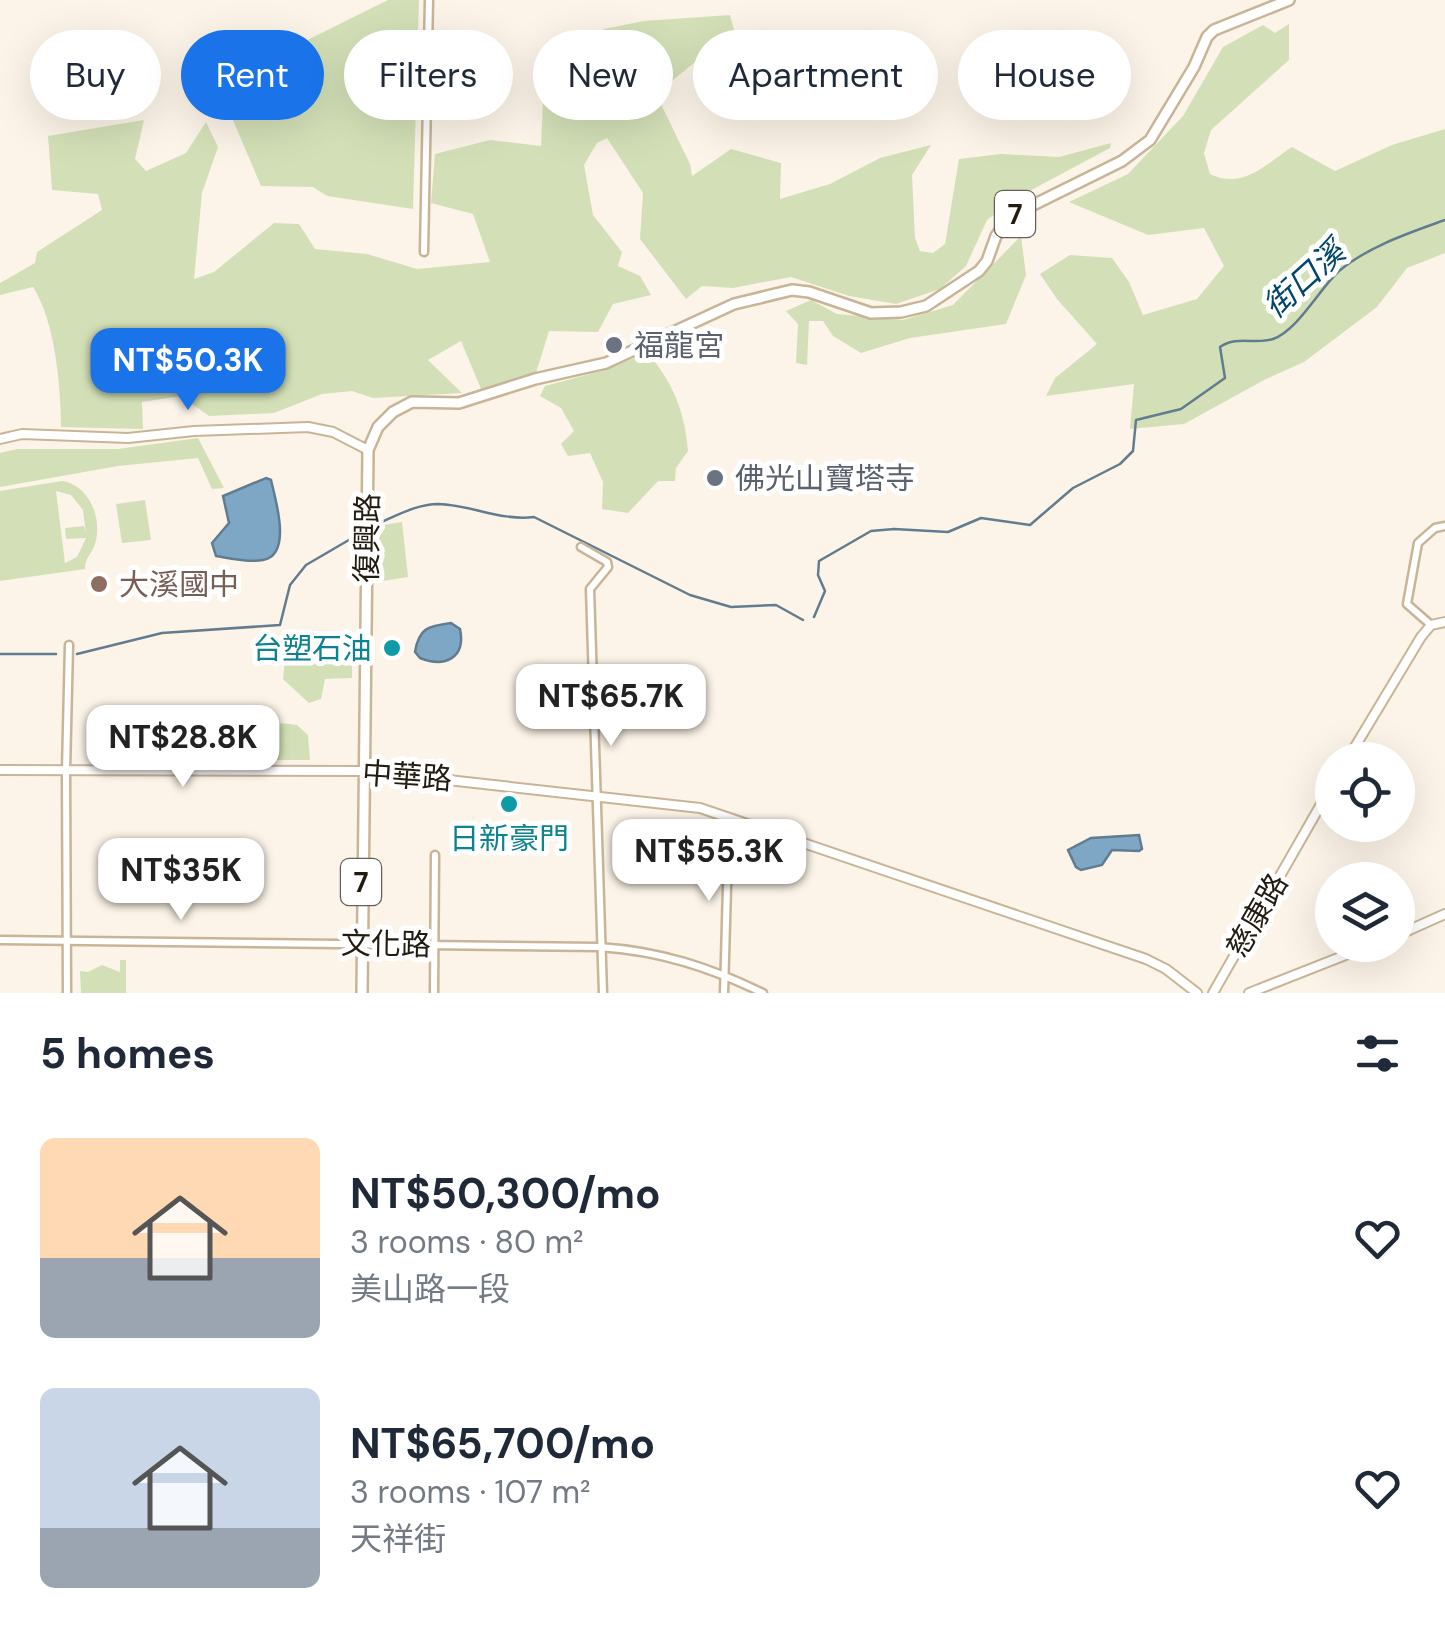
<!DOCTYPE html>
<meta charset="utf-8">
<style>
body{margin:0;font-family:"DM Sans","Noto Sans TC",sans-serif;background:#f2f2f3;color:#1f2937;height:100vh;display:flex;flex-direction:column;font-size:38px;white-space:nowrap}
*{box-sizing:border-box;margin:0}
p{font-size:32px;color:#747a83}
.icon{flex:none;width:55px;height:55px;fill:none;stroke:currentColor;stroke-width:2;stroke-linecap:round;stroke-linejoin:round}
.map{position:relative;height:993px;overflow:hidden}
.details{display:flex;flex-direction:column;background:#fff;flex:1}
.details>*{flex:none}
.guide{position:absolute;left:30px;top:30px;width:1385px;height:90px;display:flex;gap:20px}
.buttons{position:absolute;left:1315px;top:742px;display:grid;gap:20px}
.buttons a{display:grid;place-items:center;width:100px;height:100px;border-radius:50%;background:#fff;box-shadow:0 10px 40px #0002;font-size:50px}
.price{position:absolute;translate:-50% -85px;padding:0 22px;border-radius:20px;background:#fff;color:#222;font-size:32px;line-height:65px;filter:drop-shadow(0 2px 5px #0008)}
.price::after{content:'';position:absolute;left:50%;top:60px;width:30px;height:22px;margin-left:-15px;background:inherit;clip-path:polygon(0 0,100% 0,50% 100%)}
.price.selected{background:#1a73e8;color:#fff}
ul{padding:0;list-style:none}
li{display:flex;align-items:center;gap:30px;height:250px;padding:0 40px}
li span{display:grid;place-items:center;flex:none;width:280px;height:200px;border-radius:15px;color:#555}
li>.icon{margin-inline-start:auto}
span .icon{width:120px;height:120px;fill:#fffc;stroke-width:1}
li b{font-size:42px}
h2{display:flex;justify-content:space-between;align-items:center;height:120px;padding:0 40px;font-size:42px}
.chip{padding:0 35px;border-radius:45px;background:#fff;box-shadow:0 10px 40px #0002;font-size:35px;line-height:90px}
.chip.selected{background:#1a73e8;color:#fff}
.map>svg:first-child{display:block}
.green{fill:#d3e0b7;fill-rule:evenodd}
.water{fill:#7ea6c5;stroke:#627c8f;stroke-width:2.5}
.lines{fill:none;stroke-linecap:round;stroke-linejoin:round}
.stream{stroke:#627c8f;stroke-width:2.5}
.street-casing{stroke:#c8b597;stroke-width:11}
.secondary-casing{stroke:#c8b597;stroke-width:12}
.primary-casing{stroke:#c8b597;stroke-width:14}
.street{stroke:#fff;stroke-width:6}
.secondary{stroke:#fff;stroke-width:8}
.primary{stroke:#fff;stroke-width:9}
.worship-dot{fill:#6b7280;stroke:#fff;stroke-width:4}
.education-dot{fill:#8d6e63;stroke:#fff;stroke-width:4}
.culture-dot{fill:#0f9aa8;stroke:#fff;stroke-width:4}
.labels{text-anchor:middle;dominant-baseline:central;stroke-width:10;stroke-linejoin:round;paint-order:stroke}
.shield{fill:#fff;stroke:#645f58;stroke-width:2.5}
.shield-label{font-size:28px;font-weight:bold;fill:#221b10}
.worship-label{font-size:30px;fill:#5b616d;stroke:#fff;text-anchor:start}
.street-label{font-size:30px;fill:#221b10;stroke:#fff}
.education-label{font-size:30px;fill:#785e54;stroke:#fff;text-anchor:start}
.culture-label{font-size:30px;fill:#0d838f;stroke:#fff;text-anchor:end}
.water-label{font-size:32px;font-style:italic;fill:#00466f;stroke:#fff}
</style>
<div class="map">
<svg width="1445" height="993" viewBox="0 0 1445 993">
<rect width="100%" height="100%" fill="#fcf4e8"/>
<g class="green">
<path d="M388 0H419L413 209 327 196 313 187 261 186 219 87 229 70 246 54 281 53Z"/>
<path d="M730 15 734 30 656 94 690 164 692 176 731 149 781 163 780 199 830 184 880 158 931 145 912 175 915 238 920 251 933 253 945 244 959 159 1001 154 1059 157 1111 143 1110 148 1022 195 987 220 966 266 940 289 896 304 849 296 791 277 733 288 702 286 686 299 640 239 643 193 607 138 597 143 584 165 593 215 622 252 618 266 640 276 651 295 613 304 598 332 549 331 536 373 481 389 461 341 428 360 462 393 373 398 352 391 322 394 274 413 209 416 181 396 142 402 143 429 61 427C61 387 55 321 33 287L0 295V283L35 263 37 252 102 210 98 194 52 190 48 136 144 120 135 159 146 171 186 153 206 122 218 147 202 193 194 279 214 272 274 223 299 224 315 249 367 254 417 269 490 262 473 214 431 203 435 154 490 140 541 146 543 100 566 59 604 29 644 21Z"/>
<path d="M1289 24V60L1211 130 1204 153 1210 174C1242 190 1265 165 1292 147L1335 171 1392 145 1445 129V253L1407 268 1377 307 1304 362 1264 380 1184 424 1130 429 1134 384 1046 396 1055 378 1097 344 1057 299 1040 274 1070 255 1112 258 1129 282 1143 315 1197 299 1224 266 1204 228 1148 235 1069 202 1128 174 1183 116 1223 47 1263 25 1275 33Z"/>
<path d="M1021 236 1026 275 1006 324 910 338 861 353 833 336 823 321H809L807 365 796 363 798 324 786 311 811 300 837 314 903 320 953 305Z"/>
<path d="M647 353C673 381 685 413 688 451L676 468 675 481H658L628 513 602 509 603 482 590 453 568 456 561 444 574 431 561 408 540 396 545 386 605 370Z"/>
<path d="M198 438 224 488 212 489 198 458 118 466 0 487V453L17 449H118Z"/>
<path d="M62 481C90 485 104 521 94 547 90 556 85 558 85 569L0 581V491ZM56 491 71 495 83 510 86 534 84 526 65 528 66 539 86 538 77 557 65 563Z"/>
<path d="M145 500 151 540 122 543 116 504Z"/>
<path d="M402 522 408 577 377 582V526Z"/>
<path d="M313 656 326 664 352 659V678L325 679 321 699 309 703 283 679 285 659Z"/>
<path d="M281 723 297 725 308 735 310 760H234V740L273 742 276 727Z"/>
<path d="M120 960H126V993H81L80 971 88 972 102 965 120 972Z"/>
</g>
<g class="water">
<path d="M266 478 271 480C275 498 293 555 263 560 250 563 229 558 216 556L212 543 229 523 223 496Z"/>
<path d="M451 623 460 629C466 658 445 668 420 658L415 652C419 628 428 626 451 623Z"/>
<path d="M1139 835 1142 849 1139 851 1112 850 1102 865 1081 870 1076 867 1068 850 1091 838Z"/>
</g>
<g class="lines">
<g class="stream">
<path d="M377 524C396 516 417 504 438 504 472 505 500 521 534 517L690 595 731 607 776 605 803 620"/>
<path d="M814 617 825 591 818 575 819 561 871 531 894 529 948 532 981 518 1030 525 1073 488 1120 464 1133 451 1136 420 1181 409 1225 378 1220 347C1237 335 1255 345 1273 339 1298 330 1320 288 1339 271 1369 246 1409 233 1445 220"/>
<path d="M0 654H56"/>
<path d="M77 654 162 633 280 625 290 585 306 565 354 537"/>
</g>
<defs>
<g id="street">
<path d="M424 252 429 0"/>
<path d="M581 547 607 562 608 567 590 589 603 993"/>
<path d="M1431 625 1407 604 1418 543 1435 528 1445 526"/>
<path d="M0 940 599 947C660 951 709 967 763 993"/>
<path d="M67 993 66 771 69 645"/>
<path d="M434 993 435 855"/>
<path d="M724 993 727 887 734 819"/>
</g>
<g id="secondary">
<path d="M0 439 22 434 128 438 194 431 308 427 333 432 368 450"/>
<path d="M1347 760 1421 637 1431 625 1445 622"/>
<path d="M0 770 367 771 700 808 1146 959 1166 969 1197 993"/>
<path d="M1398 935 1445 914"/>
<path d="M1213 993 1332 785"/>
<path d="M1249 993 1371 945"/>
</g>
<path id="primary" d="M362 993 368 450 378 427 393 412 412 402 459 403 535 379 606 363 734 304 792 290 809 292 871 313 901 312 926 306 979 271 987 261 996 236 1011 216 1122 161 1150 140 1194 67 1207 37 1214 30 1289 0"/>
</defs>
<use href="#street" class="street-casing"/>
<use href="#secondary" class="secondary-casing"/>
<use href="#primary" class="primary-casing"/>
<use href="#street" class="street"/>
<use href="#secondary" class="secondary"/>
<use href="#primary" class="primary"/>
</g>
<g class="worship-dot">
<circle cx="614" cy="345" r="10"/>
<circle cx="715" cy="478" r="10"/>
</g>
<circle class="education-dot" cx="99" cy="584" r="10"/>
<g class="culture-dot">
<circle cx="392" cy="648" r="10"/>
<circle cx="509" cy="804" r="10"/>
</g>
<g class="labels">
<g class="shield">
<rect x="995" y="191" width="40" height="46" rx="8"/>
<rect x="341" y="859" width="40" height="46" rx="8"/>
</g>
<g class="shield-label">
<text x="1015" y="214">7</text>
<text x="361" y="882">7</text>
</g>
<g class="worship-label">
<text x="634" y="345">福龍宮</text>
<text x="735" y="478">佛光山寶塔寺</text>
</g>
<g class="street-label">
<text transform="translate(367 538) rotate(-89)">復興路</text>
<text transform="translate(407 776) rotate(4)">中華路</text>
<text transform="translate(1257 915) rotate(-60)">慈康路</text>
<text transform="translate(386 944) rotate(1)">文化路</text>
</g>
<g class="education-label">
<text x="119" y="584">大溪國中</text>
</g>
<g class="culture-label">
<text x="372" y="648">台塑石油</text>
<text x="509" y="838" text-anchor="middle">日新豪門</text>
</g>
<g class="water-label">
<text transform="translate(1304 279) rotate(-42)">街口溪</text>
</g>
</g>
</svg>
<div class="buttons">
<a><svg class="icon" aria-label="locate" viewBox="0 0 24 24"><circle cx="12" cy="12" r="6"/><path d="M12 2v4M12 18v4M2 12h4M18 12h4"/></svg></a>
<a><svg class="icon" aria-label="layers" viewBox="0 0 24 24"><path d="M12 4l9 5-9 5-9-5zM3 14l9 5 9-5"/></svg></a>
</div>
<b class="price selected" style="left:188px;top:413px">NT$50.3K</b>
<b class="price" style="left:611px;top:749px">NT$65.7K</b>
<b class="price" style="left:183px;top:790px">NT$28.8K</b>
<b class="price" style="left:709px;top:904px">NT$55.3K</b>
<b class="price" style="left:181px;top:923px">NT$35K</b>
<div class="guide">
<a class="chip">Buy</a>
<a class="chip selected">Rent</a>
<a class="chip">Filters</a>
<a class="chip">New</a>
<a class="chip">Apartment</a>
<a class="chip">House</a>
</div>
</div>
<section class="details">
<h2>5 homes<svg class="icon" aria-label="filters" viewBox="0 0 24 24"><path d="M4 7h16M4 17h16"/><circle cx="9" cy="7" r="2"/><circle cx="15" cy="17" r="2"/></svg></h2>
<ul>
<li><span style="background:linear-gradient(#ffd9b3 60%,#9aa5b1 0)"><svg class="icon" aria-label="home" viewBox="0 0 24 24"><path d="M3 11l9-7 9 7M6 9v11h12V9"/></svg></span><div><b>NT$50,300/mo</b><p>3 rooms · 80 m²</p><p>美山路一段</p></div><svg class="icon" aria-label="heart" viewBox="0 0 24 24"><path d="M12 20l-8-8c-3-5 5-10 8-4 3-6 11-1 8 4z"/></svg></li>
<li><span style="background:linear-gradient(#c9d6e8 70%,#9aa5b1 0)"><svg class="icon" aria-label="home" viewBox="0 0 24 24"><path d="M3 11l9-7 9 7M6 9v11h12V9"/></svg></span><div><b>NT$65,700/mo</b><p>3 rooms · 107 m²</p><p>天祥街</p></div><svg class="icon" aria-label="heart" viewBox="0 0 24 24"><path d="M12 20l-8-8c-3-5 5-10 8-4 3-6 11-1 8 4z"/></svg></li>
</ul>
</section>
